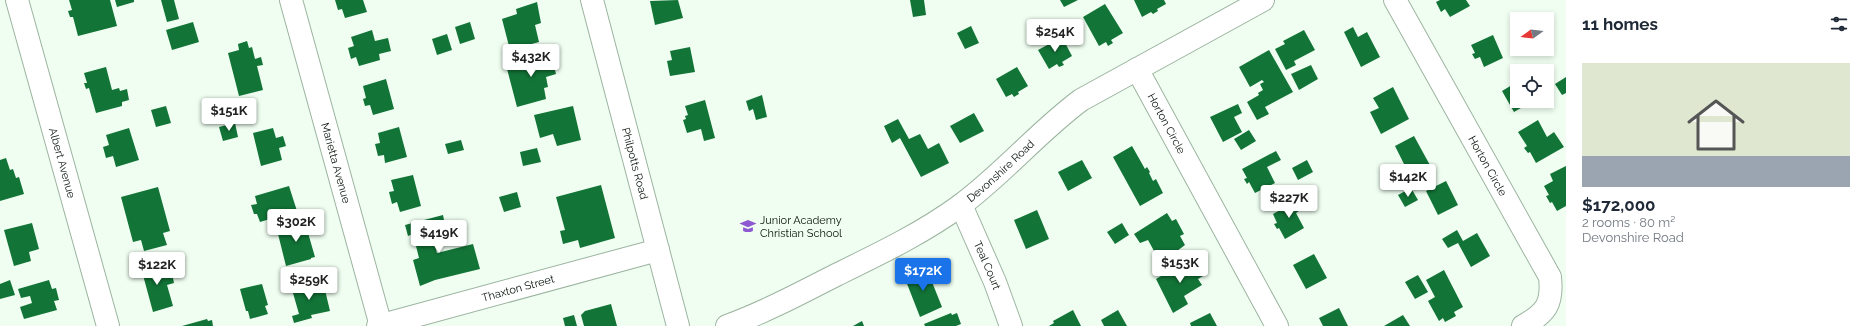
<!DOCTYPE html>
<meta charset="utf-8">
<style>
body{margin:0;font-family:Raleway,sans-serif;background:#f6f6f7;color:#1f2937;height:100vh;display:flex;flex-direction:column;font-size:15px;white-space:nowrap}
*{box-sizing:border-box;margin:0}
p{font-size:13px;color:#747a83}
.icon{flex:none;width:22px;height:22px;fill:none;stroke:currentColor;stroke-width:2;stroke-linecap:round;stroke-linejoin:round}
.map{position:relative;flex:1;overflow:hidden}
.details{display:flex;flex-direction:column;background:#fff;width:300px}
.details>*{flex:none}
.needle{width:26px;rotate:255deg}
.buttons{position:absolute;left:1510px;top:12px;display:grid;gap:8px}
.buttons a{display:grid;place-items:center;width:44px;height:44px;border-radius:0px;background:#fff;box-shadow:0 2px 6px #0003;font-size:20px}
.price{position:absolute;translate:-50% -34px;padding:0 9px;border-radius:4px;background:#fff;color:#222;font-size:13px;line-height:26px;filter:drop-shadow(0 1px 2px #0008)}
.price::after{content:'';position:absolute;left:50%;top:24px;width:12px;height:9px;margin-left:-6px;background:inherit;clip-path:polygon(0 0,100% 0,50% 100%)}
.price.current{background:#1a73e8;color:#fff}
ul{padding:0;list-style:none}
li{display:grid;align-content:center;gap:8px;height:212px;padding:0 16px}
li span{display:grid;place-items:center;height:124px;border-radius:0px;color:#555}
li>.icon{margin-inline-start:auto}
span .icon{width:72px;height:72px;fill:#fffc;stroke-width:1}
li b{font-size:17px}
h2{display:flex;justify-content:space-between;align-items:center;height:48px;padding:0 16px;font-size:17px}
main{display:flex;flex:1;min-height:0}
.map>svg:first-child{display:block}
.building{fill:#127537}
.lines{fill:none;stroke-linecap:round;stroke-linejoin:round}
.minor-casing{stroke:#9cb4a0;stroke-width:24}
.tertiary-casing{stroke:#9cb4a0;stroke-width:24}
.minor{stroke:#fff;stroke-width:22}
.tertiary{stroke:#fff;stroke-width:22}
.labels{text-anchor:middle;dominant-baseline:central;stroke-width:3;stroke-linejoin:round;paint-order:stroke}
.street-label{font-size:11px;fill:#0a130c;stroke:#effef1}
.poi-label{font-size:11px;fill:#0a130c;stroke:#effef1;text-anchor:start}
</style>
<main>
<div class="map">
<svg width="1566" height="326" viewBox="0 0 1566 326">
<rect width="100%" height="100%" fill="#effef1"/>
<g class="building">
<path d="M69 0H110L117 26 78 36 73 17H70L68 11 72 10Z"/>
<path d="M115 0H134V2L117 7Z"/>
<path d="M161 0H174L179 19 167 22Z"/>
<path d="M335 0H363L367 12 345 18 342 9 338 10Z"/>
<path d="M678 0 683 18 655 25 650 1Z"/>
<path d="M910 0H924L926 15 913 17Z"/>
<path d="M1060 0H1078L1064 7Z"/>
<path d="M1134 0H1164L1166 4 1157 9 1158 11 1153 14 1151 12 1142 17Z"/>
<path d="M1440 0H1466L1470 6 1450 17 1445 9 1441 12 1436 2Z"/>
<path d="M537 2 541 23 535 25 539 42 510 50 502 19 517 14 516 9Z"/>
<path d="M1105 4 1123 33 1111 40 1113 43 1108 46 1106 42 1099 46 1083 17Z"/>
<path d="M193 22 199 42 172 50 166 30Z"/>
<path d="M470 22 475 39 460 44 455 27Z"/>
<path d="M971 26 979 43 965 49 957 33Z"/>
<path d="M1353 27 1358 37 1367 32 1380 57 1361 67 1344 32Z"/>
<path d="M372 30 375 41 388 38 391 51 379 54 380 60 359 66 356 57 351 59 348 48 354 46 351 37Z"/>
<path d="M1304 30 1315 50 1294 61 1296 65 1286 70 1275 49 1285 44 1283 41Z"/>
<path d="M447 34 452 50 437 55 432 39Z"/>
<path d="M1493 35 1503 58 1484 67 1480 57 1475 59 1472 54 1475 53 1471 45Z"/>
<path d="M1062 37 1072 56 1062 62 1064 65 1059 67 1057 64 1049 69 1038 50Z"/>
<path d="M247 41 249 48 252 47 255 59 261 57 263 65 257 66 263 90 239 96 228 53 239 50 238 44Z"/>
<path d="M690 47 695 72 670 76 667 61 672 60 670 51Z"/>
<path d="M1269 50 1293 92 1265 107 1269 114 1257 120 1247 102 1259 95 1258 93 1263 90 1260 84 1264 82 1262 80 1250 87 1239 67Z"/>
<path d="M550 52 556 74 546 77 548 87 544 88 546 99 517 107 506 65Z"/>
<path d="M1311 65 1318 79 1299 90 1291 74Z"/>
<path d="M106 67 112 90 119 88 120 91 127 89 129 100 122 102V106L96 113 89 88 86 89 84 83H87L84 73Z"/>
<path d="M1017 67 1028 86 1018 92 1019 94 1014 97 1012 94 1006 97 996 79Z"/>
<path d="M1566 77V93L1562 95 1555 84Z"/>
<path d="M386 79 394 109 373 115 370 105 365 106 363 99 366 98 363 86Z"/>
<path d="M1517 82V101H1533L1514 112 1502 91Z"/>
<path d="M1393 87 1409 119 1381 134 1370 112 1379 108 1373 98Z"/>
<path d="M762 95 767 117 756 120 753 109 749 111 746 101Z"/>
<path d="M705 100 715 138 704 141 701 129 687 133 683 120 686 119 685 116 688 115 685 106Z"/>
<path d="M1238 104 1242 113 1234 117 1242 132 1223 142 1210 117Z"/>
<path d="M166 106 171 123 156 127 151 110Z"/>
<path d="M573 106 581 140 557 146 553 134 540 138 534 115Z"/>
<path d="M974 113 984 131 960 143 950 126Z"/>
<path d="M898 119 909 139 920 134 928 149 939 143 949 163 921 177 900 138 892 143 884 126Z"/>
<path d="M1538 120 1547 137 1554 132 1564 147 1536 163 1530 152 1528 153 1524 148 1527 146 1518 132Z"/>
<path d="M235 123 238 137 223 141 219 127Z"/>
<path d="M399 127 407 157 385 163 384 155 378 156 375 144 380 143 378 133Z"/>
<path d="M129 128 139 160 116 167 113 156 106 158 103 147 109 145 106 135Z"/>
<path d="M273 128 276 138 283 136 286 146 279 148 282 160 261 166 253 133Z"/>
<path d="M1249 130 1256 141 1241 150 1234 139Z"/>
<path d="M1414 136 1431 167 1411 178 1395 146Z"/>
<path d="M461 140 464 150 448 154 445 144Z"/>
<path d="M1132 146 1145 169 1147 167 1150 172 1149 173 1153 181 1156 179 1163 193 1140 206 1113 157Z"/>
<path d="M537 148 541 162 523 166 520 152Z"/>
<path d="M1276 151 1281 160 1267 167 1275 183 1255 193 1249 182 1247 184 1244 179 1247 178 1242 169Z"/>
<path d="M6 158 10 170 13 169 16 178 19 177 24 194 0 201V160Z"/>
<path d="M1082 160 1092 178 1068 191 1058 172Z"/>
<path d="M1307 160 1313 172 1298 180 1292 168Z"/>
<path d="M1566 166V206L1557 211 1552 202 1550 203 1546 196 1549 195 1544 186 1553 181 1550 174Z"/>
<path d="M413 175 421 206 400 212 397 202 392 204 389 192 394 191 391 180Z"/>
<path d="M1446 181 1458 205 1438 215 1426 191Z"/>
<path d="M601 185 615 238 580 248 578 240 563 244 560 231 565 230 556 197Z"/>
<path d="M289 186 297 211 260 222 257 214H254L251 205 257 204 255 196Z"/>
<path d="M158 187 170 231 163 233 167 245 144 251 141 240 133 242 121 197Z"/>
<path d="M1411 188 1418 200 1405 207 1398 195Z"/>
<path d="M517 192 521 207 504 212 499 197Z"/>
<path d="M1300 199 1305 207 1296 213 1304 228 1285 239 1279 228 1277 229 1274 224 1277 223 1273 214Z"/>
<path d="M1037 210 1049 239 1026 249 1014 220Z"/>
<path d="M1167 213 1172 221 1176 219 1184 234 1180 236 1185 245 1173 254 1159 260 1148 240 1140 243 1134 234Z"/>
<path d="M443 215 445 225 430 229 437 253 473 244 480 269 435 280 420 286 413 260 419 258 413 234 408 236 405 225Z"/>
<path d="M304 219 315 257 311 258V259L286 266 278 234 285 232 284 225Z"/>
<path d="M32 223 39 249 29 252 31 261 14 266 4 230Z"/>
<path d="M1122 223 1129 235 1115 244 1107 232Z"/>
<path d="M1457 230 1463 241 1477 233 1490 256 1471 267 1458 243 1448 248 1442 239Z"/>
<path d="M1314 254 1327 278 1306 289 1293 265Z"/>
<path d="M157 260 161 275 172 273 174 283 167 285 173 306 153 312 140 264Z"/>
<path d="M1188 260 1190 265 1195 262 1203 276 1198 279 1202 285 1184 296 1188 304 1173 313 1156 279Z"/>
<path d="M926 267 942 307 920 317 904 276Z"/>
<path d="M1444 270 1463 307 1454 312 1456 316 1445 322 1443 318 1439 321 1428 301 1435 297 1426 280Z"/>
<path d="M1418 275 1428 292 1415 299 1405 282Z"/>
<path d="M10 280 15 295 0 299V284Z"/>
<path d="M49 280 52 289 56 288 59 300 54 301 57 310 24 319 20 307 32 303 30 296 21 298 18 289Z"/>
<path d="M314 280 318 292 325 290 330 311 311 315 312 318 294 323 292 316 299 314 291 286Z"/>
<path d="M262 284 268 305 265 306 268 314 250 319 248 311H246L240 289Z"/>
<path d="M611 304 617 326H584L581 315 585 311Z"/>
<path d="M1339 308 1348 326H1323L1319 318Z"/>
<path d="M1073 310 1081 326H1049L1054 323 1053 321Z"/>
<path d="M1118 310 1127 326H1104L1101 320Z"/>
<path d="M951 313 952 315 957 313 961 324 956 326H925L924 324Z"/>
<path d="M1210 313 1217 326H1191L1190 323Z"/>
<path d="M574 315 577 326H565L563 318Z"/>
<path d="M1403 315 1410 326H1384Z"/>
<path d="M207 319 208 321 212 320 213 326H182Z"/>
<path d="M862 321 864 326H853Z"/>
</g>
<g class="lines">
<defs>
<g id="minor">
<path id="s1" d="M17 0 108 326"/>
<path id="s2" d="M291 0 381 326"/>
<path id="s3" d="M1395 0 1550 277C1553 304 1546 313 1523 326"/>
<path id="s4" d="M1137 69 1277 326"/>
<path id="s5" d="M961 205 995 282 1011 326"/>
<path id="s6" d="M378 326 658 250"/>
<path id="s7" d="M727 326C765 312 801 293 836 275 879 254 923 233 961 205 1004 173 1038 132 1081 100L1263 0"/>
</g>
<g id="tertiary">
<path id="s8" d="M592 0 678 326"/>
</g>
</defs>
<use href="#minor" class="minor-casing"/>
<use href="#tertiary" class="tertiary-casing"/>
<use href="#minor" class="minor"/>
<use href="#tertiary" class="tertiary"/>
</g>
<defs>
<symbol id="school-bare" viewBox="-9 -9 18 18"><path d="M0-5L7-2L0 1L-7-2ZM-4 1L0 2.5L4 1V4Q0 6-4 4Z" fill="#8c59d2" stroke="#effef1" stroke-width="2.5" paint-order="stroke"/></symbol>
</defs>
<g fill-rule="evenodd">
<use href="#school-bare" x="737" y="215" width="22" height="22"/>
</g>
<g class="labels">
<g class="street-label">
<text stroke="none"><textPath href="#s4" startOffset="62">Horton Circle</textPath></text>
<text stroke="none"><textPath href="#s1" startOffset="169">Albert Avenue</textPath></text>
<text stroke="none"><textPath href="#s2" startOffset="169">Marietta Avenue</textPath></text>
<text stroke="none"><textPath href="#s8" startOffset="169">Philpotts Road</textPath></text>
<text stroke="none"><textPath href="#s3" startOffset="190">Horton Circle</textPath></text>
<text stroke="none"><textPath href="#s7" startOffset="316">Devonshire Road</textPath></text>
<text stroke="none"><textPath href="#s5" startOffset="66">Teal Court</textPath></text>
<text stroke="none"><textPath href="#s6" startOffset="145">Thaxton Street</textPath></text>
</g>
<g class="poi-label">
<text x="760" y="220">Junior Academy<tspan x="760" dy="13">Christian School</tspan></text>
</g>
</g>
</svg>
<div class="buttons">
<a><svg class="needle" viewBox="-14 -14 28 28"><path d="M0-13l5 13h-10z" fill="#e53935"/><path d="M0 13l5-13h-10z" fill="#747a83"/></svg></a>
<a><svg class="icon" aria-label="locate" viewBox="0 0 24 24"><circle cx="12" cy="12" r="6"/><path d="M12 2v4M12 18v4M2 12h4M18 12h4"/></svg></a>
</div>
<b class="price" style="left:1055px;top:53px">$254K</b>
<b class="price" style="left:531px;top:78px">$432K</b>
<b class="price" style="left:229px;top:132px">$151K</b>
<b class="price" style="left:1408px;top:198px">$142K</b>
<b class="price" style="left:1289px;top:219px">$227K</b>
<b class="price" style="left:296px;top:243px">$302K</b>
<b class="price" style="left:439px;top:254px">$419K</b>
<b class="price" style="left:1180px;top:284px">$153K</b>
<b class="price" style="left:157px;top:286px">$122K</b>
<b class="price current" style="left:923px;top:292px">$172K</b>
<b class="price" style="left:309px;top:301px">$259K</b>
</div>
<section class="details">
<h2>11 homes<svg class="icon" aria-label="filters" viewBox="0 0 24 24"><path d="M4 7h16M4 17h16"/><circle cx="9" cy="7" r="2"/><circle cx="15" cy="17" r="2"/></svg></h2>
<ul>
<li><span style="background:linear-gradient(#dfe7d0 75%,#9aa5b1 0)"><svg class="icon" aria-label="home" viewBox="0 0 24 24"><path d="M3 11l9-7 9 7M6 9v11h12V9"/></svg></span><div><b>$172,000</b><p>2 rooms · 80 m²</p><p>Devonshire Road</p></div></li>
</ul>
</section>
</main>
